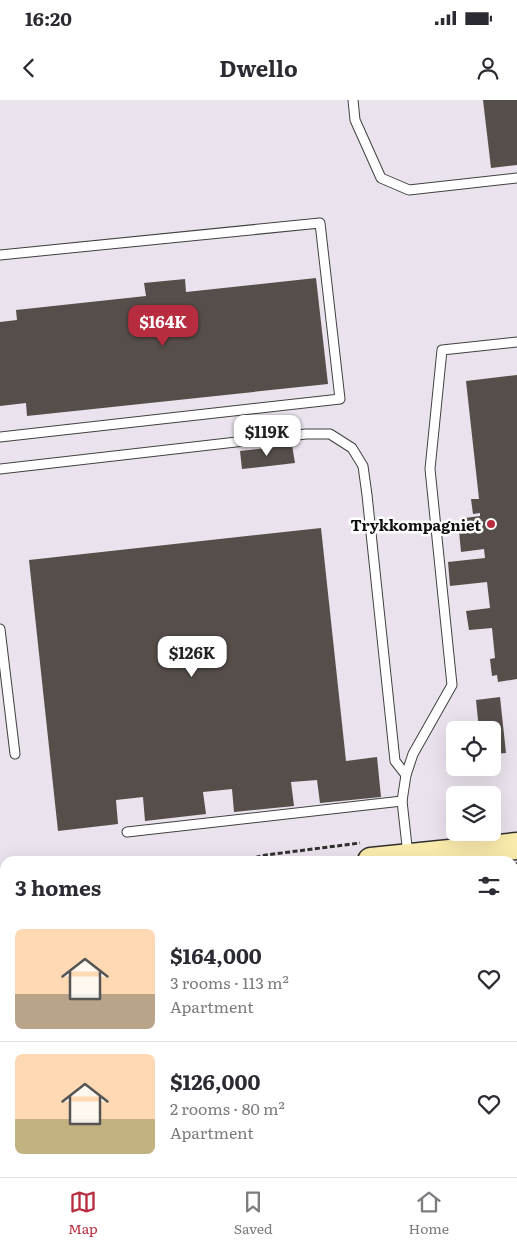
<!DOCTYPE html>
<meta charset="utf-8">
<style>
body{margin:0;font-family:Literata,serif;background:#f2f2f3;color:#2b2b33;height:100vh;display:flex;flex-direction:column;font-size:19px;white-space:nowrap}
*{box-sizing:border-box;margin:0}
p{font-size:16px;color:#7c7c81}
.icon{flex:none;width:28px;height:28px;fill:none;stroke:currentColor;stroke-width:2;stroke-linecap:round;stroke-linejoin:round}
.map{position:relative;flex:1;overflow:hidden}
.details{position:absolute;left:0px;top:756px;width:518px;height:321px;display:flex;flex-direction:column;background:#fff;border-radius:15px 15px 0 0;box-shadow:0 5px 20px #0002}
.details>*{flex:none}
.tools{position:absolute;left:446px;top:621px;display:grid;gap:10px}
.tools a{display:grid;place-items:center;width:55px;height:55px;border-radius:8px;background:#fff;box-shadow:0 5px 20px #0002;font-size:25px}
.price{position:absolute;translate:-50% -42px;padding:0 11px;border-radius:10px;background:#fff;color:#222;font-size:16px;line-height:32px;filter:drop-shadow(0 1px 2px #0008)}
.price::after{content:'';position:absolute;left:50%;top:30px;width:15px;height:11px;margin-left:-8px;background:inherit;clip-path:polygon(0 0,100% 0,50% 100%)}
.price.active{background:#b72c3e;color:#fff}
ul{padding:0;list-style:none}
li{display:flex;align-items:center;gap:15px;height:125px;padding:0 15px}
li+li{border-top:1px solid #e1e1e2}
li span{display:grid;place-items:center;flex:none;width:140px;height:100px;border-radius:8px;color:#555}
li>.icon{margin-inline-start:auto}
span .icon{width:60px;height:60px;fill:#fffc;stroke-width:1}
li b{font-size:21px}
h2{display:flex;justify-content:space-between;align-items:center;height:60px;padding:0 15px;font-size:21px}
.status{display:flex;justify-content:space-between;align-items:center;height:35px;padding:0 25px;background:#fff;direction:ltr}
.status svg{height:14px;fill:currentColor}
header{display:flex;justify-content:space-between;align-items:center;height:65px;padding:0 15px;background:#fff;font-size:22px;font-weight:700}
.tab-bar{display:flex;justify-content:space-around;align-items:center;height:70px;border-top:1px solid #e1e1e2;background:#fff;font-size:14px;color:#7c7c81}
.tab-bar a{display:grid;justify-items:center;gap:2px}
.tab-bar .active{color:#b72c3e}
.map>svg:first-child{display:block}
.industrial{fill:#eae2ec;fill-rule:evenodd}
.building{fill:#564e4a}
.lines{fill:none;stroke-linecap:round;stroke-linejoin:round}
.lane-casing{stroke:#414141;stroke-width:11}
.secondary-casing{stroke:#303030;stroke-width:29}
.path{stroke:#303030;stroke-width:3;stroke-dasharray:5 2.5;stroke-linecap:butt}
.lane{stroke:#fff;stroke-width:9}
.secondary{stroke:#fbecad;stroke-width:26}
.poi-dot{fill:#b72c3e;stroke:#fff;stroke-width:2}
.labels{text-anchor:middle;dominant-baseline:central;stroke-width:5;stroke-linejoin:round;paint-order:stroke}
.poi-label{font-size:15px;font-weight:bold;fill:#0e0e0e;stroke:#fff;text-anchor:end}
</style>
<div class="status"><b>16:20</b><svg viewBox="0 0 49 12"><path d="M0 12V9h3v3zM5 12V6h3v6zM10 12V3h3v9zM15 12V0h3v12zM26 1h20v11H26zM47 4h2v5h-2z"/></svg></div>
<header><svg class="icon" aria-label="back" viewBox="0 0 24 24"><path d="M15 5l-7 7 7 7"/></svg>Dwello<svg class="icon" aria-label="person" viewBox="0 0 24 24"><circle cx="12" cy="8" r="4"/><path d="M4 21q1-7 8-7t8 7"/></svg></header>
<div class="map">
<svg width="517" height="1077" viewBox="0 0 517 1077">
<rect width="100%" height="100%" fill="#fefaef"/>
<path class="industrial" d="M0 0H517V1077H0ZM455 630H492V668H455ZM455 695H492V732H455ZM5 761H512V1072H5Z"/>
<g class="building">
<path d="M483 0H517V65L491 68Z"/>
<path d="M316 178 328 284 27 316 26 303 0 306V222L17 220 16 210 146 196 144 183 185 179 186 192Z"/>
<path d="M517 275V579L498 582 497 575 492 576 490 559 495 558 492 528 469 530 466 511 490 508 487 482 450 486 448 462 485 458 484 449 461 452 459 431H466L465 418 480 416V413L473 414 471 399H479L466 281Z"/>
<path d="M292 345 295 363 242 369 240 351Z"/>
<path d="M321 428 346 661 377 657 381 697 320 703 317 680 291 682 294 706 234 712 232 689 203 692 206 714 145 721 143 697 116 700 118 724 58 731 29 460Z"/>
<path d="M500 597 506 653 492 654V630H479L476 600Z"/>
<path d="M517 832V865L512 866V833Z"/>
<path d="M517 900V1077H499V1072H512V901Z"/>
<path d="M76 1072H128L130 1077H78Z"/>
<path d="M304 1072H355L356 1077H304Z"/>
</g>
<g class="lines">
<defs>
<g id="lane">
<path d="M353 0 355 20 381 78 409 90 517 78"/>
<path d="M0 155 320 123 340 299 0 337"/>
<path d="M0 369 306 334H330L352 348 363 366 367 395 395 661 406 675"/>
<path d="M0 529 15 654"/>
<path d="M127 732 402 701"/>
<path d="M408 755 402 701 406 675 413 654 452 585 430 369 442 250 517 242"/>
<path d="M512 881H517"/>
</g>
<g id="secondary">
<path d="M371 761 517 746"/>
<path d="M512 778 517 777"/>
<path d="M0 867 5 865"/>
<path d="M0 903 5 900"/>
</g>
</defs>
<use href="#lane" class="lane-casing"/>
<use href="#secondary" class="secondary-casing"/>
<g class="path">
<path d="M241 761 266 755 360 743"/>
<path d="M512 806 517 805"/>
<path d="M0 933 5 931"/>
</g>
<use href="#lane" class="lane"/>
<use href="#secondary" class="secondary"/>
</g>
<circle class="poi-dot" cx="491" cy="424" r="5"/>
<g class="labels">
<g class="poi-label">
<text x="481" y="424">Trykkompagniet</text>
</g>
</g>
</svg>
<div class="tools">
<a><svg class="icon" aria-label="locate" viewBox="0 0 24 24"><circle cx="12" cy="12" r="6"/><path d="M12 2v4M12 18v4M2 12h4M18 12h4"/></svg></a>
<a><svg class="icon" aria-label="layers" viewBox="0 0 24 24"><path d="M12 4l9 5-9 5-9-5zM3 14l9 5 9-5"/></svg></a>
</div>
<b class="price active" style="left:163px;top:247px">$164K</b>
<b class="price" style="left:267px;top:357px">$119K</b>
<b class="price" style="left:192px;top:578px">$126K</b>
<section class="details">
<h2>3 homes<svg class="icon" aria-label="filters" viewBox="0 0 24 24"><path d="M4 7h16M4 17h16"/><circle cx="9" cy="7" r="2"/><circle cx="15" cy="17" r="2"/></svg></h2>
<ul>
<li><span style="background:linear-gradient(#ffd9b3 65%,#b9a48a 0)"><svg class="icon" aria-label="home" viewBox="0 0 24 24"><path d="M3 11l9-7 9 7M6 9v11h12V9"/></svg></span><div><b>$164,000</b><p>3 rooms · 113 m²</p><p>Apartment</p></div><svg class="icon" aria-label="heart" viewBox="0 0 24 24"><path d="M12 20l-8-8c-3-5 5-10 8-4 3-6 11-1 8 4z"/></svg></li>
<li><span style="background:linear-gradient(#ffd9b3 65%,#c2b280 0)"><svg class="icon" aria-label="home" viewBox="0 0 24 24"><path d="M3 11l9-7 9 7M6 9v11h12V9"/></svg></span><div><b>$126,000</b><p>2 rooms · 80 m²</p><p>Apartment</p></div><svg class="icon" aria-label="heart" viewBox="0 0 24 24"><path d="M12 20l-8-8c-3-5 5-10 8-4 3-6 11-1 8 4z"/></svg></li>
</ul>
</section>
</div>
<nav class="tab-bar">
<a class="active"><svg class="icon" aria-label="map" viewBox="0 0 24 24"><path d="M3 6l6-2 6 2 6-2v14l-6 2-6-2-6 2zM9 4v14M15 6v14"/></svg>Map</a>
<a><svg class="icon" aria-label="saved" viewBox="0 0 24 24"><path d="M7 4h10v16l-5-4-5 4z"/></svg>Saved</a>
<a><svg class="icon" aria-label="home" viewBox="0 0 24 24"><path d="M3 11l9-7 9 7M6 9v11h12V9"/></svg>Home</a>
</nav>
